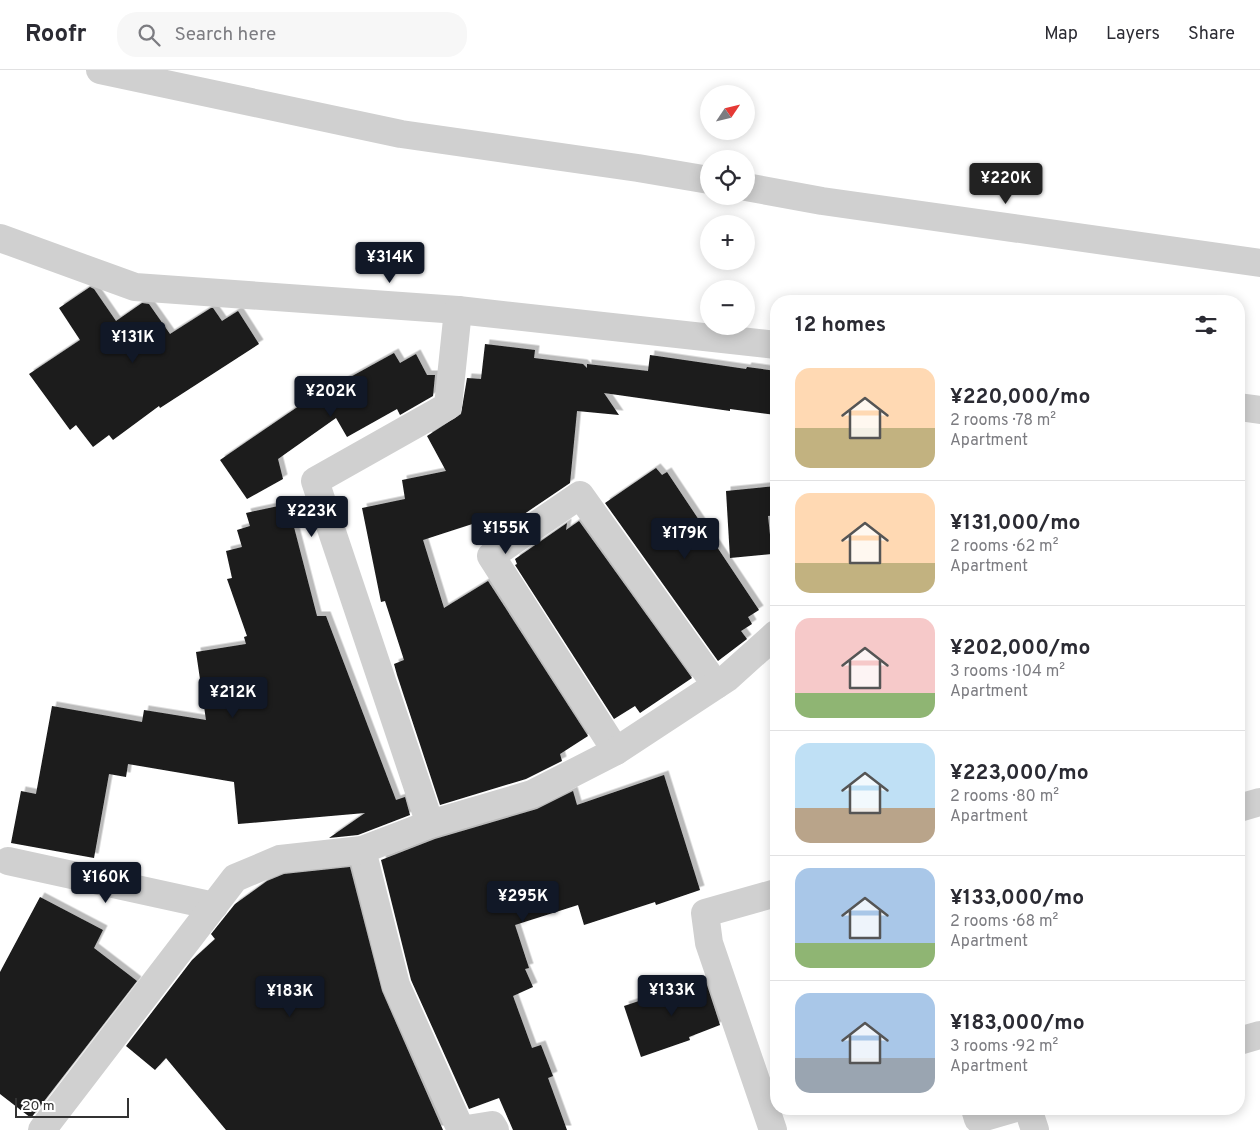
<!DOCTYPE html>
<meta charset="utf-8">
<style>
body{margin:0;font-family:Overpass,sans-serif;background:#f7f7f7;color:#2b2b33;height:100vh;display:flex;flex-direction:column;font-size:19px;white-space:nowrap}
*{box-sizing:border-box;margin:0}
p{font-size:16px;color:#7c7c81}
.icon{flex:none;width:28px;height:28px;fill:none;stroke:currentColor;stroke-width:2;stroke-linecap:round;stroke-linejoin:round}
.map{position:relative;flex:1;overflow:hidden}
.sheet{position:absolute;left:770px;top:225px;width:475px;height:820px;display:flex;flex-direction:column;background:#fff;border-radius:20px;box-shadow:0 2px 12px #0003}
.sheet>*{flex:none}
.needle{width:32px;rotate:55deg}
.fabs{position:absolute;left:700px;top:15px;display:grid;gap:10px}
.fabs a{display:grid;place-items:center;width:55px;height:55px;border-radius:50%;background:#fff;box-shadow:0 2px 12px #0003;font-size:25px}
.scale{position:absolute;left:15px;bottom:12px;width:114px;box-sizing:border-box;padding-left:5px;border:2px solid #333;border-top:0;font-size:14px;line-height:18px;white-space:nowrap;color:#333;-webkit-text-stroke:4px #fff;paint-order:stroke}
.price{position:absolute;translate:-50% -42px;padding:0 11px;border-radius:5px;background:#111827;color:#fff;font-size:16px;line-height:32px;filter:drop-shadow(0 1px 2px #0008)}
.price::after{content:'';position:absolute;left:50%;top:30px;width:15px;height:11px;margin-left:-8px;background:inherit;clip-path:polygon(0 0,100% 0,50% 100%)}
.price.on{background:#222;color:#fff}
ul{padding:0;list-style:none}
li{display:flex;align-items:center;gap:15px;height:125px;padding:0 25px}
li+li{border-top:1px solid #e1e1e2}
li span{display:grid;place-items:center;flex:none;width:140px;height:100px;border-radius:15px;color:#555}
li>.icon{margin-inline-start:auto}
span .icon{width:60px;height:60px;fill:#fffc;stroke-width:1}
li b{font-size:21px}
h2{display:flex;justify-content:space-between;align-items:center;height:60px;padding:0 25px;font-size:21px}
header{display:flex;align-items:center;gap:30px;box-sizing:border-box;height:70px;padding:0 25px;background:#fff;border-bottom:1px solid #e1e1e2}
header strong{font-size:24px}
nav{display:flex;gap:28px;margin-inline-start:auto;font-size:18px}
.search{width:350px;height:45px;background:#f7f7f7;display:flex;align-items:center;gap:12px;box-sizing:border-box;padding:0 18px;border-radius:20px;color:#7c7c81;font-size:19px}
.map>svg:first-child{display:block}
.building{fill:#1a1a1a;filter:url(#shadow)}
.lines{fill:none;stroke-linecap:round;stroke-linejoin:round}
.street{stroke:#d0d0d0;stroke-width:28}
</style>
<header>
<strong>Roofr</strong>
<div class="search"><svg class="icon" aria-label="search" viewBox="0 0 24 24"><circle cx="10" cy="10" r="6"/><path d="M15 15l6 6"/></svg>Search here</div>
<nav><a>Map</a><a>Layers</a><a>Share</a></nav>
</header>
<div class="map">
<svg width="1260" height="1060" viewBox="0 0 1260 1060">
<defs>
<filter id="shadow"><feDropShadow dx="4.5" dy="-4.5" stdDeviation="0" flood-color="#0004"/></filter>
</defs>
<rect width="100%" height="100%" fill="#fff"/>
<g class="building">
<path d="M90 217 94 219 116 251 142 233 149 234 170 264 211 238H213L222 251 238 241 259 274 160 338 159 336 113 370 109 365 93 377 76 355 70 360 29 304 80 270 59 238Z"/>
<path d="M485 274 535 280 534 288 583 294 587 298V294L648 301 650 285 746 299 747 297 776 301V345L730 339V341L604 323 619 345 577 341 570 413 502 459 497 446 423 470 444 538 488 511 588 666 560 684 562 691 526 709 440 735 397 605 394 594 404 590 385 531 381 532 362 438 405 429 402 410 446 401 427 366 461 344 467 308 481 309Z"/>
<path d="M394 283 400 293 416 284 427 305H435L433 326 400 345 397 339 347 367 336 348 278 389 283 409 247 429 220 390 315 325 316 326Z"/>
<path d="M656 398 662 405 667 402 759 540 748 547 752 554 741 561 747 569 718 591 605 433Z"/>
<path d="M776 416V445L768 446 772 484 730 488 726 421Z"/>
<path d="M288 434 317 546H326L396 730 405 727 410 745 358 765 329 768 365 743 238 754 234 712 128 694 126 707 109 704 94 788 11 773 21 721 36 724 52 636 142 652 144 640 206 650 196 582 246 574 244 567 247 566 227 509 232 508 226 481 242 477 237 460 250 456 246 443Z"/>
<path d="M579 451 692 608 640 643 635 636 614 649 515 495 517 494 515 489 567 453 566 460Z"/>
<path d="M664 705 700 820 656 835 655 832 584 855 578 835 515 855 529 898 525 899 533 917 513 926 532 978 541 975 553 1006 548 1008 567 1060H513L499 1028 469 1039 411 910 381 790 435 769 537 739 573 721 577 735Z"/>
<path d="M350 797 382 921 443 1060H226L166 988 155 1000 126 976 192 890 215 869 211 864 235 834 267 811 284 804Z"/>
<path d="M40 827 103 860 94 878 137 911 31 1048 0 1024V902Z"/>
<path d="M705 909 720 955 689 967 690 970 641 987 624 936Z"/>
</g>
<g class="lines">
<g class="street">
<path d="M100 0 401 64 638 98 709 110"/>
<path d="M746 117 822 131 1260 193"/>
<path d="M0 168 135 217 458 240 776 275"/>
<path d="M1239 337 1260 340"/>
<path d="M616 681 491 486 580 425 716 615"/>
<path d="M1239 738 1260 732"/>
<path d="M430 754 315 411 448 336 458 240"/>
<path d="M362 780 396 915 461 1060 492 1055 495 1060"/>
<path d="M8 791 214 836"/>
<path d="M1239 971 1260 965"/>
<path d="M975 1039 978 1049 1012 1039"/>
<path d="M1028 1039 1035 1060"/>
<path d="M42 1060 235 808 280 789 362 780 430 754 532 724 616 681 727 608 776 564"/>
<path d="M773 1060 709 873 705 843 776 823"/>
</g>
</g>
</svg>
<div class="fabs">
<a><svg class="needle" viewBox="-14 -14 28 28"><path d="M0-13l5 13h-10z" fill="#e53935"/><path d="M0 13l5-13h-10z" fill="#7c7c81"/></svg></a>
<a><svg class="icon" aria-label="locate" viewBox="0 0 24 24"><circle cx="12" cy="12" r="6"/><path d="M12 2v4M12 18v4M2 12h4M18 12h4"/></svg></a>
<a>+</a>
<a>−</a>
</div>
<div class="scale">20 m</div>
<b class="price on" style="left:1006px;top:135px">¥220K</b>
<b class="price" style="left:390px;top:214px">¥314K</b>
<b class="price" style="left:133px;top:294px">¥131K</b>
<b class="price" style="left:331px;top:348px">¥202K</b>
<b class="price" style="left:312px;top:468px">¥223K</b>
<b class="price" style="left:506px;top:485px">¥155K</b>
<b class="price" style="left:685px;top:490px">¥179K</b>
<b class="price" style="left:233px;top:649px">¥212K</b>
<b class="price" style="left:106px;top:834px">¥160K</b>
<b class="price" style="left:523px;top:853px">¥295K</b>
<b class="price" style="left:672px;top:947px">¥133K</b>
<b class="price" style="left:290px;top:948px">¥183K</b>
<section class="sheet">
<h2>12 homes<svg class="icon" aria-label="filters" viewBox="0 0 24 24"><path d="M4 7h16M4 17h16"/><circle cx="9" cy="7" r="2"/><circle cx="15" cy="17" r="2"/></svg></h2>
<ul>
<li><span style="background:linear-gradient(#ffd9b3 60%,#c2b280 0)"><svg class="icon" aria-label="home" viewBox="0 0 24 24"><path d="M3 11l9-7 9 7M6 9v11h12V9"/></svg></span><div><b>¥220,000/mo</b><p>2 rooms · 78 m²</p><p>Apartment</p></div></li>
<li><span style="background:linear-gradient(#ffd9b3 70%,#c2b280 0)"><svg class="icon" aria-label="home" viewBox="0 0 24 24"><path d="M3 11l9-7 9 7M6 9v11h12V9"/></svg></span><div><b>¥131,000/mo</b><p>2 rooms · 62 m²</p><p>Apartment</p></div></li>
<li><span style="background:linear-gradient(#f6c9c9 75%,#8fb573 0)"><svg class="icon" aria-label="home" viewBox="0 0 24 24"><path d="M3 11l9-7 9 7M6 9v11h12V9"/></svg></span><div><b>¥202,000/mo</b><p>3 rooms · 104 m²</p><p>Apartment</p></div></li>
<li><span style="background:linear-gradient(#bfe0f5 65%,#b9a48a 0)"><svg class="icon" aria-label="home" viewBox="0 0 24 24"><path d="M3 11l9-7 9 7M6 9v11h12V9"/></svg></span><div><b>¥223,000/mo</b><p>2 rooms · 80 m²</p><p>Apartment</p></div></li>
<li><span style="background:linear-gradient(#a9c7e8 75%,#8fb573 0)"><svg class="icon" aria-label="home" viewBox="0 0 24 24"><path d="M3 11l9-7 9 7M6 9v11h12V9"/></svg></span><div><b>¥133,000/mo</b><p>2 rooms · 68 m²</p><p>Apartment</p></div></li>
<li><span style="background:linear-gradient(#a9c7e8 65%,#9aa5b1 0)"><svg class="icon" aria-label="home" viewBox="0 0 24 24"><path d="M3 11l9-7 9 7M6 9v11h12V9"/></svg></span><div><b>¥183,000/mo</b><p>3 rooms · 92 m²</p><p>Apartment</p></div></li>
</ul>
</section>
</div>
